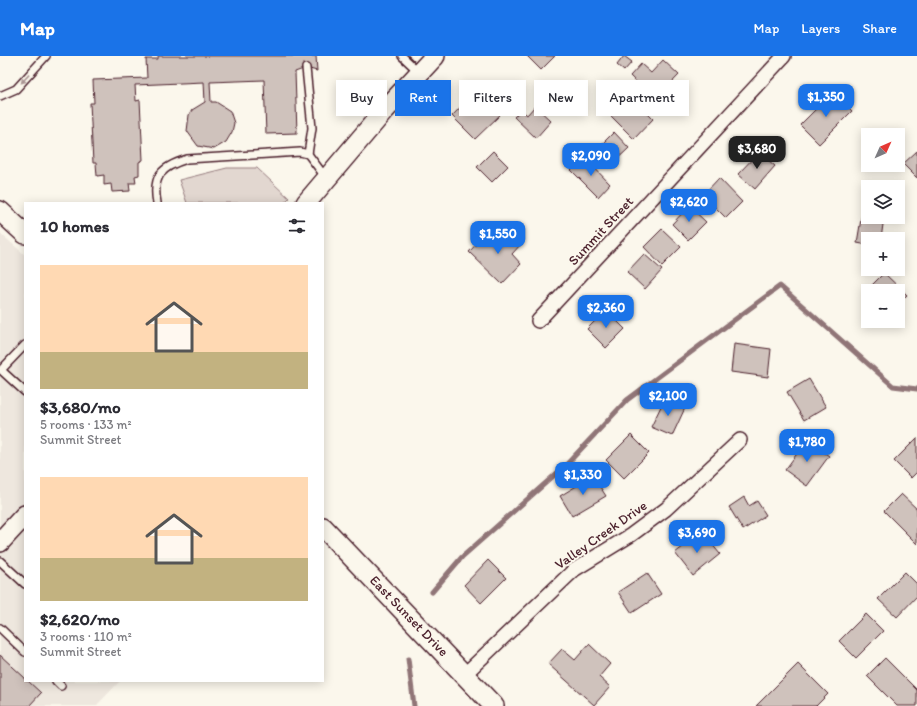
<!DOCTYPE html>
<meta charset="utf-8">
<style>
body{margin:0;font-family:Itim,sans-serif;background:#f7f7f7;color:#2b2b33;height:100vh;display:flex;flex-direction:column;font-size:15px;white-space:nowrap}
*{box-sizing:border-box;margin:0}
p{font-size:13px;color:#7c7c81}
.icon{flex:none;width:22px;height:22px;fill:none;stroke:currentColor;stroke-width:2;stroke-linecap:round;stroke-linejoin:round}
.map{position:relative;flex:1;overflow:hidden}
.side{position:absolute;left:24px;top:146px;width:300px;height:480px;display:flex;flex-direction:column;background:#fff;border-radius:0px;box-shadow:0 2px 10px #0003}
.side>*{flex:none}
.banner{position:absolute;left:336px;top:24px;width:380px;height:36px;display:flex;gap:8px}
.needle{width:26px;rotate:45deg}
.buttons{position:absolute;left:861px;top:72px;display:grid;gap:8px}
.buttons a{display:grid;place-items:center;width:44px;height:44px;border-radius:0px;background:#fff;box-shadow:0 2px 10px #0003;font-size:20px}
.price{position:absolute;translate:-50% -34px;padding:0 9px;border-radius:8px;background:#1a73e8;color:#fff;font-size:13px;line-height:26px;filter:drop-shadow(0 1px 2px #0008)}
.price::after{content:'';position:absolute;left:50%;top:24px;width:12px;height:9px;margin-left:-6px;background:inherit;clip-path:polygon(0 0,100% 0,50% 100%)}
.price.selected{background:#222;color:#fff}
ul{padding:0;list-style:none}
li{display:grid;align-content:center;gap:8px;height:212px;padding:0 16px}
li span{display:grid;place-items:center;height:124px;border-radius:0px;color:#555}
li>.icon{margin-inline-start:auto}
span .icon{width:72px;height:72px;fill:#fffc;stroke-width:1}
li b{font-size:17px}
h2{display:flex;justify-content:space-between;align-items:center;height:48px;padding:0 16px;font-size:17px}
.tag{padding:0 14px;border-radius:0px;background:#fff;box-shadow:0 2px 10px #0003;font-size:14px;line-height:36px}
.tag.selected{background:#1a73e8;color:#fff}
header{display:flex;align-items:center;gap:24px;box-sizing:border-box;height:56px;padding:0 20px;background:#1a73e8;color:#fff}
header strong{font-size:19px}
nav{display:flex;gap:22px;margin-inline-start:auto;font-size:14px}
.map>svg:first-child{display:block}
.built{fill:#eee7de}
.green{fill:#e2d7d0;stroke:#967b7e}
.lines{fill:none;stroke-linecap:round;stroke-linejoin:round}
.stream{stroke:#907477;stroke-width:5}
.building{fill:#cfc2bc;stroke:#4a1f2b}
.lane-casing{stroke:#4a1f2b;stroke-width:10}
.street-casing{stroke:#4a1f2b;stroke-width:16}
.secondary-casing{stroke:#4a1f2b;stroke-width:22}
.lane{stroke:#fbf7ec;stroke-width:7}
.street{stroke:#fbf7ec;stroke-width:13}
.secondary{stroke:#fbf7ec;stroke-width:19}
.oneway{fill:#ab9695}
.labels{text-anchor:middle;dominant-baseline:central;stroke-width:4;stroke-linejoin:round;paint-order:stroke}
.street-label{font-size:14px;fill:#4a1f2b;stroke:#fbf7ec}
</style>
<header>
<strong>Map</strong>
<nav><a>Map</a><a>Layers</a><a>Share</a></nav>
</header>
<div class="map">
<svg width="917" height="650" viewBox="0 0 917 650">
<rect width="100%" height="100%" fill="#fbf7ec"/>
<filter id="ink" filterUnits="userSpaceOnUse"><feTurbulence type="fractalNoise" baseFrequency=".025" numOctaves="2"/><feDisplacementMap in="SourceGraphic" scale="8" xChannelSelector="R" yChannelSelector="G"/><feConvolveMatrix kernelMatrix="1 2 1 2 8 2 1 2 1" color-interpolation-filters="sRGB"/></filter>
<g filter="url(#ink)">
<path class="built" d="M0 177 25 199V625H120L96 650H0Z"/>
<path class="green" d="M227 112H257L289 142 284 147H187L179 124Z"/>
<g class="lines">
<g class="stream">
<path d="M432 536 462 501 566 409 627 344 780 230 893 330 917 333"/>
<path d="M408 603 414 650"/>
</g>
</g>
<g class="building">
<path d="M158 0H316L317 15 306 12 295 16 297 77 266 78 264 24 210 26 211 46H216L230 55 234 67 232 76 226 86 214 93 198 90 187 75 189 59 192 54 205 46 204 26 135 29 136 45 140 44 143 104 139 106V119L135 120 136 127H129L130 135 112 136 111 128 104 129V119L97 120 96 107H93L90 47H94L93 24 147 22 146 3H158Z"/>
<path d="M527 0H555L541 14Z"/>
<path d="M624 0 632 6 624 15 617 9Z"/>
<path d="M663 4 679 19 655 44 630 20 641 8 651 17Z"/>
<path d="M476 35 500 59 475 83 452 60Z"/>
<path d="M833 36 852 55 819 88 800 69Z"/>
<path d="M627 37 653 63 634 83 608 57Z"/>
<path d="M535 50 551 65 536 82 514 61 521 54 527 59Z"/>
<path d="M614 76 629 92 610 110 595 95Z"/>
<path d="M493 95 508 110 492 126 477 111Z"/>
<path d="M917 95V122L903 108Z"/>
<path d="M759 96 775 110 755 133 738 118Z"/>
<path d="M584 101 610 128 598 141 571 114Z"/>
<path d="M719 122 742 146 726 162 703 139Z"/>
<path d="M689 150 706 166 688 184 672 168Z"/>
<path d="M862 157 868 158V161H884L881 183H868V189L857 187Z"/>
<path d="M505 171 522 187 512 198 521 208 502 228 469 196 484 180 491 186Z"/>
<path d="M662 173 681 191 662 210 644 191Z"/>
<path d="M644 198 662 214 645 233 627 216Z"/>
<path d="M884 217 907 239 898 248V235H868V245L862 239Z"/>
<path d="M606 254 625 273 606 292 587 273Z"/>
<path d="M734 288 771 293 768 321 731 316Z"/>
<path d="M809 323 826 351 804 364 787 336Z"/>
<path d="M665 342 685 352 672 380 651 371Z"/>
<path d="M631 379 649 397 624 422 606 404Z"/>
<path d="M917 382V416L911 422 894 405Z"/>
<path d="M807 384 829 400 807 430 785 414Z"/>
<path d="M593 420 606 440 572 460 560 440Z"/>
<path d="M901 438 917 453V488L884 455Z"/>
<path d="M744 441 749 450 757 445 766 459 743 474 729 451Z"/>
<path d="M702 476 720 498 693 520 675 497Z"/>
<path d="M488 504 506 522 481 547 464 529Z"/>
<path d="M905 516 917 528V540L897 561 878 543Z"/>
<path d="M647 517 661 538 632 557 618 536Z"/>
<path d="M866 558 883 575 856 602 839 585Z"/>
<path d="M589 588 610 608 599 621 610 631 594 649 548 608 562 593 575 604Z"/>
<path d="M0 599 25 622V625H28L41 637 29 650H0Z"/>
<path d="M885 602 917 634V650H897L867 620Z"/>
<path d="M798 608 828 638 816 650H756Z"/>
</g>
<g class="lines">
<defs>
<g id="lane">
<path d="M402 0 419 16"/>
<path d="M306 12 312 72 308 98"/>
<path d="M0 40 16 33 46 0"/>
<path d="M157 147C152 120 161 111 187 103L300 96 308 98 326 122"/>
<path d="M25 289 1 314 25 336"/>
<path d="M0 505 25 528"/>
<path d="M0 572 25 596"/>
<path d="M56 625 61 630"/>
</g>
<g id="street">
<path d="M538 265 784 0"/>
<path d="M465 618 574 514 631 479 666 453 740 384"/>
</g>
<g id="secondary">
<path d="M306 147 384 55 435 0"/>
<path d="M0 155 25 178"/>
<path d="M323 471 494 650"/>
<path d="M0 486 25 459"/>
</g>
</defs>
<use href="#lane" class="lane-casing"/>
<use href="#street" class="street-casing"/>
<use href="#secondary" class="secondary-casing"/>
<use href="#lane" class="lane"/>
<use href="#street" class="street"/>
<use href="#secondary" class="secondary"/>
</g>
<defs><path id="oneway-solid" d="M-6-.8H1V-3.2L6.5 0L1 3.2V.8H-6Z"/></defs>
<use class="oneway" href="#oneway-solid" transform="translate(25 23) rotate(133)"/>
</g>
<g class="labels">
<g class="street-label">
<text transform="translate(601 175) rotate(-47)">Summit Street</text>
<text transform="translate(601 479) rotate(-35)">Valley Creek Drive</text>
<text transform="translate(409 560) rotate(46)">East Sunset Drive</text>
</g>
</g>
</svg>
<div class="buttons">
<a><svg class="needle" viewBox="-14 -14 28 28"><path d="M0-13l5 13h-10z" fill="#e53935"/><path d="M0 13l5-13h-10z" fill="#7c7c81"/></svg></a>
<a><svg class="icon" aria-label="layers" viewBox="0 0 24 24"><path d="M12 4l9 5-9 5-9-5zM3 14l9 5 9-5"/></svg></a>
<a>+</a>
<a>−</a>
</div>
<b class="price" style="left:826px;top:62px">$1,350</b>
<b class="price selected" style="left:757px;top:114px">$3,680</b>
<b class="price" style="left:591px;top:121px">$2,090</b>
<b class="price" style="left:689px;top:167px">$2,620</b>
<b class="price" style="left:498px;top:199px">$1,550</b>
<b class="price" style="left:606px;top:273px">$2,360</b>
<b class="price" style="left:668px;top:361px">$2,100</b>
<b class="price" style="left:807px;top:407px">$1,780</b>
<b class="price" style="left:583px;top:440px">$1,330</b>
<b class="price" style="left:697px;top:498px">$3,690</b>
<div class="banner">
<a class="tag">Buy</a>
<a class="tag selected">Rent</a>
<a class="tag">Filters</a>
<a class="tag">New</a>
<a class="tag">Apartment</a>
</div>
<section class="side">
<h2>10 homes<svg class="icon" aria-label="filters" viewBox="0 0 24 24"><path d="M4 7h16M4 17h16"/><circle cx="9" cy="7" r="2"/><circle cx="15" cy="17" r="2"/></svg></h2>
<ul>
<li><span style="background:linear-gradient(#ffd9b3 70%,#c2b280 0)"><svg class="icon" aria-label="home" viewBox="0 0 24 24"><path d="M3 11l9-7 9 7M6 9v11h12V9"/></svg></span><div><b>$3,680/mo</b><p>5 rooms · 133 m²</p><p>Summit Street</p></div></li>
<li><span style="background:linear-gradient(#ffd9b3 65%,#c2b280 0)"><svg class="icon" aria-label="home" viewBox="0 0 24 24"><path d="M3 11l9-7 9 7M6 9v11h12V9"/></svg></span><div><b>$2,620/mo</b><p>3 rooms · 110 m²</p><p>Summit Street</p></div></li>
</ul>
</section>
</div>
